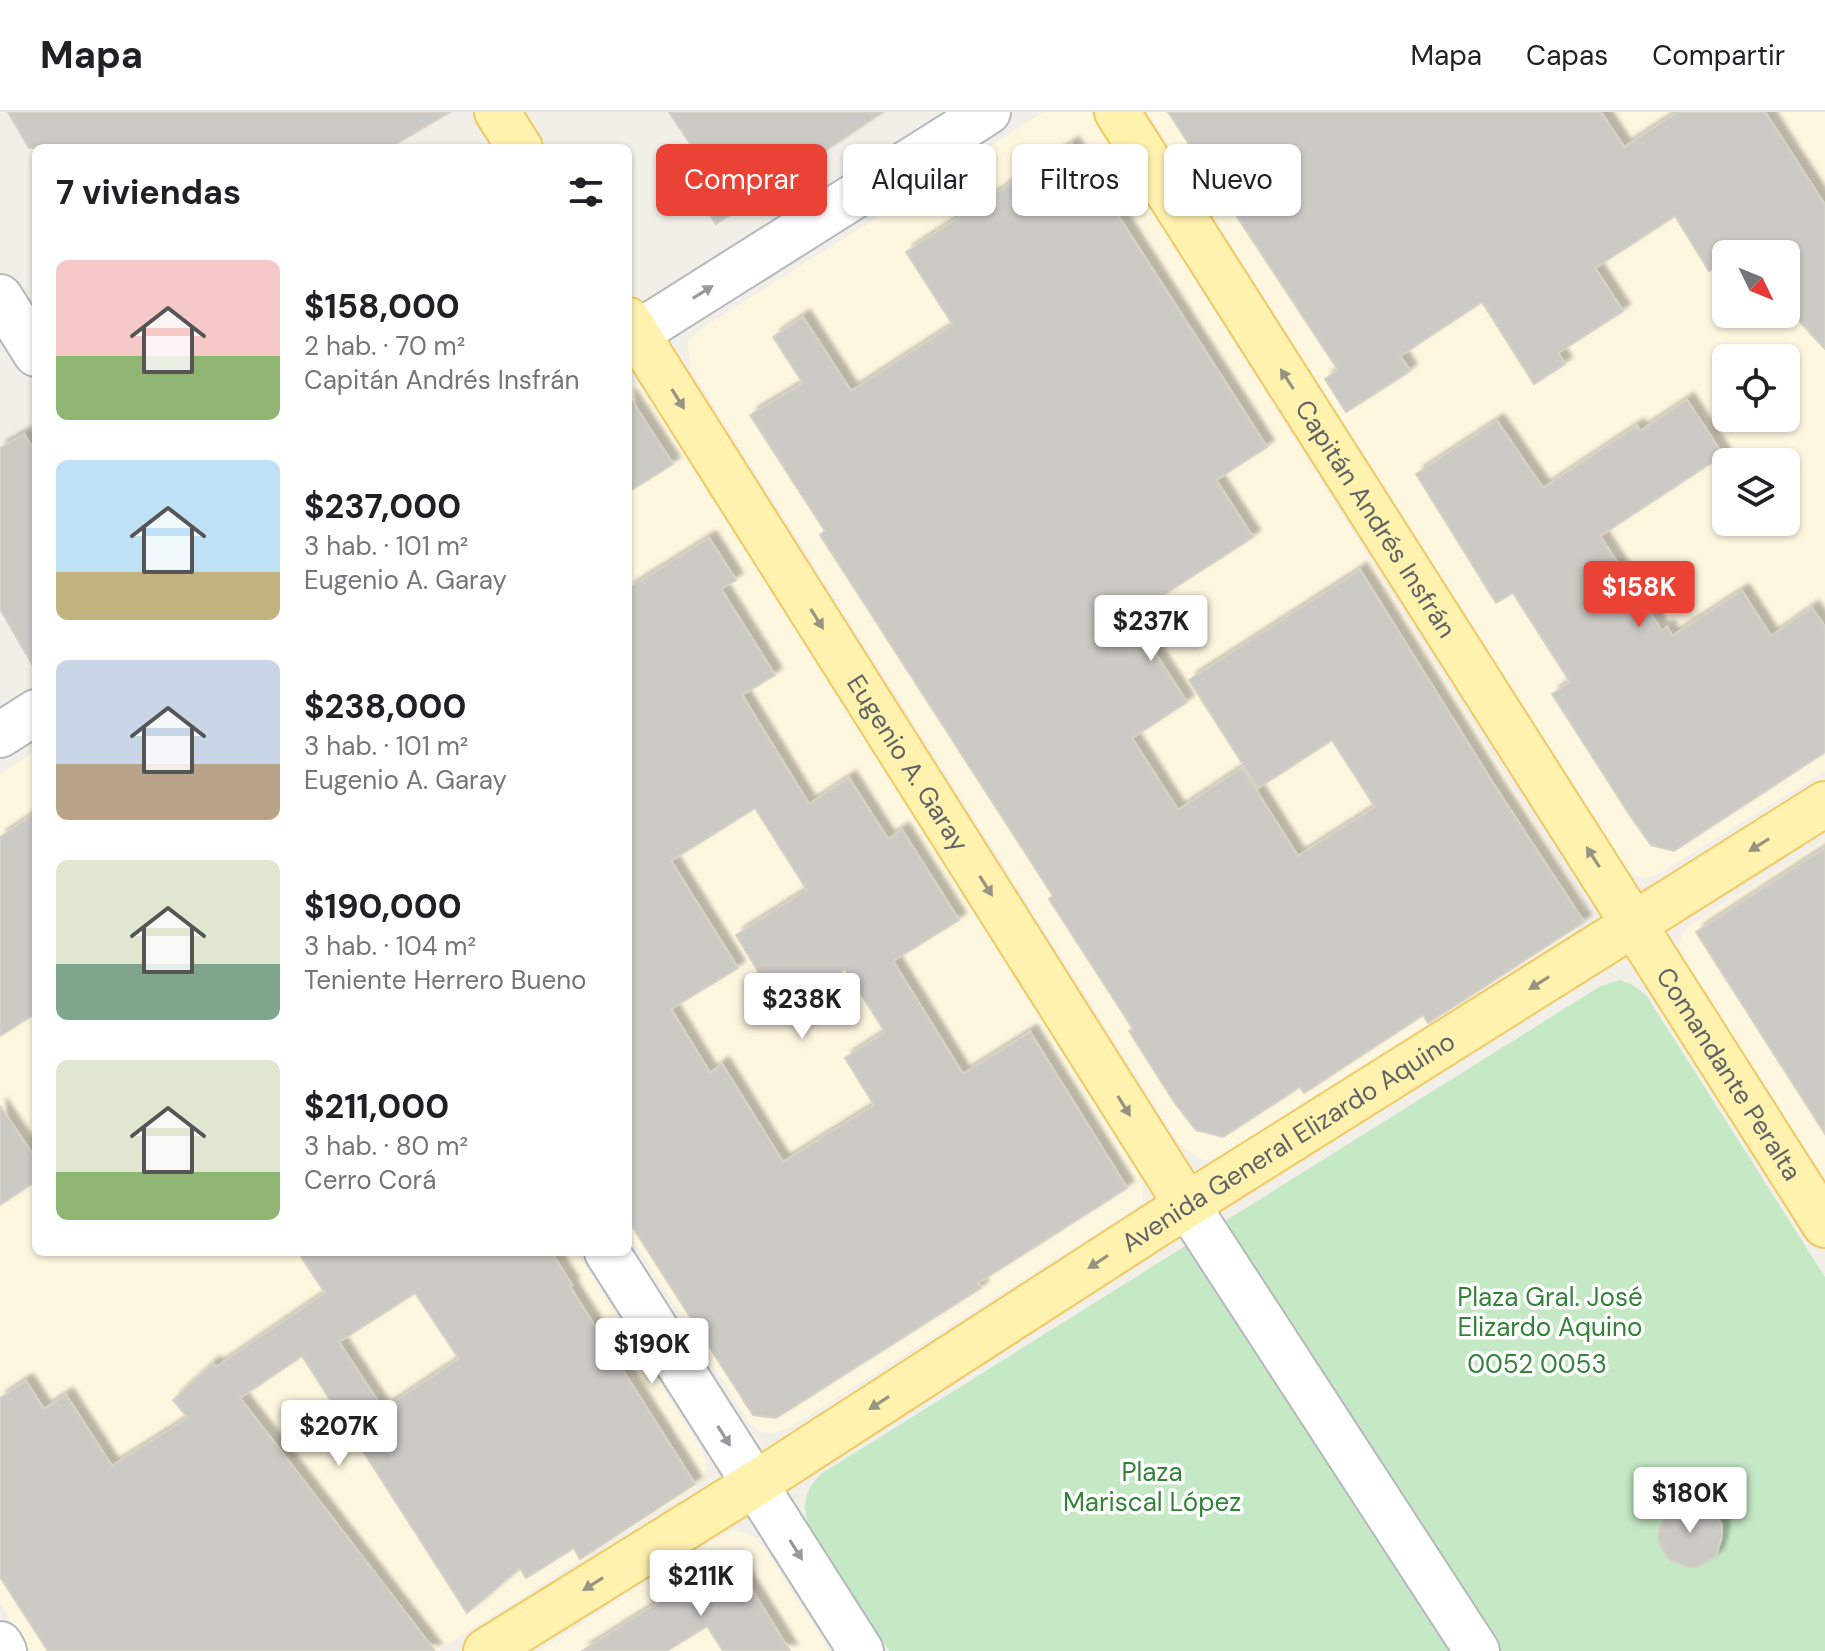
<!DOCTYPE html>
<html lang="es">
<meta charset="utf-8">
<style>
body{margin:0;font-family:"DM Sans",sans-serif;background:#f6f6f6;color:#202124;height:100vh;display:flex;flex-direction:column;font-size:30px;white-space:nowrap}
*{box-sizing:border-box;margin:0}
p{font-size:26px;color:#757577}
.icon{flex:none;width:44px;height:44px;fill:none;stroke:currentColor;stroke-width:2;stroke-linecap:round;stroke-linejoin:round}
.map{position:relative;flex:1;overflow:hidden}
.panel{position:absolute;left:32px;top:32px;width:600px;height:1112px;display:flex;flex-direction:column;background:#fff;border-radius:12px;box-shadow:0 2px 6px #0004}
.panel>*{flex:none}
.banner{position:absolute;left:656px;top:32px;width:760px;height:72px;display:flex;gap:16px}
.needle{width:52px;rotate:133deg}
.tools{position:absolute;left:1712px;top:128px;display:grid;gap:16px}
.tools a{display:grid;place-items:center;width:88px;height:88px;border-radius:12px;background:#fff;box-shadow:0 2px 6px #0004;font-size:40px}
.price{position:absolute;translate:-50% -68px;padding:0 18px;border-radius:8px;background:#fff;color:#222;font-size:26px;line-height:52px;filter:drop-shadow(0 2px 4px #0008)}
.price::after{content:'';position:absolute;left:50%;top:48px;width:24px;height:18px;margin-left:-12px;background:inherit;clip-path:polygon(0 0,100% 0,50% 100%)}
.price.selected{background:#ea4335;color:#fff}
ul{padding:0;list-style:none}
li{display:flex;align-items:center;gap:24px;height:200px;padding:0 24px}
li span{display:grid;place-items:center;flex:none;width:224px;height:160px;border-radius:12px;color:#555}
li>.icon{margin-inline-start:auto}
span .icon{width:96px;height:96px;fill:#fffc;stroke-width:1}
li b{font-size:34px}
h2{display:flex;justify-content:space-between;align-items:center;height:96px;padding:0 24px;font-size:34px}
.chip{padding:0 28px;border-radius:12px;background:#fff;box-shadow:0 2px 6px #0004;font-size:28px;line-height:72px}
.chip.selected{background:#ea4335;color:#fff}
header{display:flex;align-items:center;gap:48px;box-sizing:border-box;height:112px;padding:0 40px;background:#fff;border-bottom:2px solid #e0e0e0}
header strong{font-size:38px}
nav{display:flex;gap:44px;margin-inline-start:auto;font-size:28px}
.map>svg:first-child{display:block}
.commercial{fill:#fef7e0;fill-rule:evenodd}
.green{fill:#c5e8c5}
.building{fill:#cccac5;stroke:#d6d1c6;stroke-width:2;fill-rule:evenodd;filter:url(#shadow)}
.lines{fill:none;stroke-linecap:round;stroke-linejoin:round}
.minor-casing{stroke:#b5b8bc;stroke-width:48}
.major-casing{stroke:#f2c960;stroke-width:48}
.minor{stroke:#fff;stroke-width:44}
.major{stroke:#fff2af;stroke-width:44}
.oneway{fill:#979a9d}
.oneway2{fill:#979581}
.labels{text-anchor:middle;dominant-baseline:central;stroke-width:7;stroke-linejoin:round;paint-order:stroke}
.street-label{font-size:26px;fill:#5f6368;stroke:#fff}
.park-label{font-size:26px;fill:#348238;stroke:#fff}
</style>
<header>
<strong>Mapa</strong>
<nav><a>Mapa</a><a>Capas</a><a>Compartir</a></nav>
</header>
<div class="map">
<svg width="1825" height="1539" viewBox="0 0 1825 1539">
<defs>
<filter id="shadow"><feDropShadow dx="7" dy="-7" stdDeviation="2" flood-color="#0004"/></filter>
</defs>
<rect width="100%" height="100%" fill="#f1efe8"/>
<g class="commercial">
<path d="M1044 0H1090L1580 782 1587 797 1584 809 1574 820 1218 1045 1204 1049 1181 1035 690 257 688 229 699 218Z"/>
<path d="M1147 0H1825V659L1660 761 1646 766 1635 764 1625 754ZM1726 142H1786V202H1726ZM1726 246H1786V306H1726ZM1726 350H1786V410H1726Z"/>
<path d="M628 269 639 272 649 281 1137 1060 1143 1076 1142 1090 1130 1100 789 1316 773 1321 760 1320 748 1309 628 1120Z"/>
<path d="M36 639V1140H576L702 1338 707 1356 704 1365 692 1378 437 1539H30L0 1491V662Z"/>
<path d="M1825 728V1068L1683 845 1679 832 1683 821 1692 812Z"/>
<path d="M735 1419 751 1423 764 1435 830 1539H538L716 1426Z"/>
</g>
<path class="green" d="M1619 868 1631 872 1646 883 1825 1165V1539H889L808 1412C802 1391 805 1378 821 1362L1599 875Z"/>
<g class="building">
<path d="M8 0H450L389 36H29Z"/>
<path d="M669 0H883L716 112 680 57 699 45Z"/>
<path d="M1168 0H1601L1624 35 1678 0H1765L1825 93V237L1786 195V142H1726V148L1709 159 1675 104 1595 156 1623 199 1558 241 1565 252 1534 272 1482 190 1400 244 1410 259 1346 300 1325 267 1338 258Z"/>
<path d="M1072 32 1267 335 1216 368 1253 425 1131 504 1187 590 1132 626 1178 698 1242 656 1298 744 1375 695 1332 628 1258 676 1189 568 1360 458 1496 676 1584 810 1428 911 1423 903 1304 981 1300 975 1223 1025 1196 1018 1174 990 1129 919 1133 917 1049 787 1053 784 820 423 825 419 750 303 803 271 773 225 803 205 851 279 953 213 906 140Z"/>
<path d="M628 283 673 352 628 380Z"/>
<path d="M1687 288 1723 343 1600 424 1662 519 1667 515 1672 524 1742 479 1771 524 1812 496 1825 515V640L1674 739 1651 733 1631 705 1552 582 1570 570 1513 481 1496 491 1416 362 1497 309 1543 376 1637 314 1640 319Z"/>
<path d="M24 322 36 342V559L0 497V336Z"/>
<path d="M709 426 736 468 721 477 775 563 742 583 809 692 849 666 888 727 902 718 959 808 893 849 963 962 1030 920 1127 1076 978 1171 981 1176 776 1306 753 1303 628 1108V477ZM755 696 807 778 736 823 781 897 845 857 885 920 845 946 874 993 783 1050 722 952 710 961 671 897 738 856 671 749Z"/>
<path d="M36 701V901L0 924V725Z"/>
<path d="M1825 736V1022L1696 820Z"/>
<path d="M0 994 36 1047V1069L0 1093Z"/>
<path d="M298 1140H551L572 1173 570 1175 695 1372 580 1447 574 1436 526 1466 520 1456 467 1501 302 1244 240 1286 435 1539H48L0 1465V1286L26 1269 44 1297 66 1283 112 1354 188 1306 173 1288 213 1251 216 1255 325 1181ZM415 1181 459 1247 383 1297 339 1230Z"/>
<path d="M1690 1387 1717 1404 1722 1413V1424L1716 1444 1698 1455H1687L1668 1447 1658 1428 1659 1417 1669 1399Z"/>
<path d="M719 1452 741 1460 790 1539H723L707 1514 667 1539H582Z"/>
</g>
<g class="lines">
<defs>
<g id="minor">
<path d="M0 185 36 242"/>
<path d="M628 227 988 0"/>
<path d="M0 623 36 600"/>
<path d="M1187 1093 1477 1539"/>
<path d="M607 1140 861 1539"/>
<path d="M0 1532 4 1539"/>
</g>
<g id="major">
<path d="M497 0 520 36"/>
<path id="s1" d="M1117 0 1825 1113"/>
<path id="s2" d="M628 208 1187 1093"/>
<path id="s3" d="M486 1539 755 1372 1187 1093 1825 692"/>
</g>
</defs>
<use href="#minor" class="minor-casing"/>
<use href="#major" class="major-casing"/>
<use href="#minor" class="minor"/>
<use href="#major" class="major"/>
</g>
<defs><path id="oneway-solid" d="M-6-.8H1V-3.2L6.5 0L1 3.2V.8H-6Z" transform="scale(2)"/></defs>
<g class="oneway">
<use href="#oneway-solid" transform="translate(703 180) rotate(-32)"/>
<use href="#oneway-solid" transform="translate(724 1324) rotate(58)"/>
<use href="#oneway-solid" transform="translate(796 1438) rotate(58)"/>
</g>
<g class="oneway2">
<use href="#oneway-solid" transform="translate(1287 267) rotate(-123)"/>
<use href="#oneway-solid" transform="translate(678 287) rotate(58)"/>
<use href="#oneway-solid" transform="translate(817 507) rotate(58)"/>
<use href="#oneway-solid" transform="translate(1759 733) rotate(148)"/>
<use href="#oneway-solid" transform="translate(1593 745) rotate(-123)"/>
<use href="#oneway-solid" transform="translate(986 774) rotate(58)"/>
<use href="#oneway-solid" transform="translate(1539 871) rotate(148)"/>
<use href="#oneway-solid" transform="translate(1124 994) rotate(58)"/>
<use href="#oneway-solid" transform="translate(1098 1150) rotate(147)"/>
<use href="#oneway-solid" transform="translate(879 1291) rotate(147)"/>
<use href="#oneway-solid" transform="translate(593 1472) rotate(148)"/>
</g>
<g class="labels">
<g class="street-label">
<text stroke="none"><textPath href="#s1" startOffset="482">Capitán Andrés Insfrán</textPath></text>
<text stroke="none"><textPath href="#s2" startOffset="524">Eugenio A. Garay</textPath></text>
<text stroke="none"><textPath href="#s1" startOffset="1140">Comandante Peralta</textPath></text>
<text stroke="none"><textPath href="#s3" startOffset="950">Avenida General Elizardo Aquino</textPath></text>
</g>
<g class="park-label">
<text x="1550" y="1185">Plaza Gral. José<tspan x="1550" dy="30">Elizardo Aquino</tspan></text>
<text x="1537" y="1252">0052 0053</text>
<text x="1152" y="1360">Plaza<tspan x="1152" dy="30">Mariscal López</tspan></text>
</g>
</g>
</svg>
<div class="tools">
<a><svg class="needle" viewBox="-14 -14 28 28"><path d="M0-13l5 13h-10z" fill="#e53935"/><path d="M0 13l5-13h-10z" fill="#757577"/></svg></a>
<a><svg class="icon" aria-label="locate" viewBox="0 0 24 24"><circle cx="12" cy="12" r="6"/><path d="M12 2v4M12 18v4M2 12h4M18 12h4"/></svg></a>
<a><svg class="icon" aria-label="layers" viewBox="0 0 24 24"><path d="M12 4l9 5-9 5-9-5zM3 14l9 5 9-5"/></svg></a>
</div>
<b class="price selected" style="left:1639px;top:517px">$158K</b>
<b class="price" style="left:1151px;top:551px">$237K</b>
<b class="price" style="left:802px;top:929px">$238K</b>
<b class="price" style="left:652px;top:1274px">$190K</b>
<b class="price" style="left:339px;top:1356px">$207K</b>
<b class="price" style="left:1690px;top:1423px">$180K</b>
<b class="price" style="left:701px;top:1506px">$211K</b>
<div class="banner">
<a class="chip selected">Comprar</a>
<a class="chip">Alquilar</a>
<a class="chip">Filtros</a>
<a class="chip">Nuevo</a>
</div>
<section class="panel">
<h2>7 viviendas<svg class="icon" aria-label="filters" viewBox="0 0 24 24"><path d="M4 7h16M4 17h16"/><circle cx="9" cy="7" r="2"/><circle cx="15" cy="17" r="2"/></svg></h2>
<ul>
<li><span style="background:linear-gradient(#f6c9c9 60%,#8fb573 0)"><svg class="icon" aria-label="home" viewBox="0 0 24 24"><path d="M3 11l9-7 9 7M6 9v11h12V9"/></svg></span><div><b>$158,000</b><p>2 hab. · 70 m²</p><p>Capitán Andrés Insfrán</p></div></li>
<li><span style="background:linear-gradient(#bfe0f5 70%,#c2b280 0)"><svg class="icon" aria-label="home" viewBox="0 0 24 24"><path d="M3 11l9-7 9 7M6 9v11h12V9"/></svg></span><div><b>$237,000</b><p>3 hab. · 101 m²</p><p>Eugenio A. Garay</p></div></li>
<li><span style="background:linear-gradient(#c9d6e8 65%,#b9a48a 0)"><svg class="icon" aria-label="home" viewBox="0 0 24 24"><path d="M3 11l9-7 9 7M6 9v11h12V9"/></svg></span><div><b>$238,000</b><p>3 hab. · 101 m²</p><p>Eugenio A. Garay</p></div></li>
<li><span style="background:linear-gradient(#dfe7d0 65%,#7fa58c 0)"><svg class="icon" aria-label="home" viewBox="0 0 24 24"><path d="M3 11l9-7 9 7M6 9v11h12V9"/></svg></span><div><b>$190,000</b><p>3 hab. · 104 m²</p><p>Teniente Herrero Bueno</p></div></li>
<li><span style="background:linear-gradient(#dfe7d0 70%,#8fb573 0)"><svg class="icon" aria-label="home" viewBox="0 0 24 24"><path d="M3 11l9-7 9 7M6 9v11h12V9"/></svg></span><div><b>$211,000</b><p>3 hab. · 80 m²</p><p>Cerro Corá</p></div></li>
</ul>
</section>
</div>
